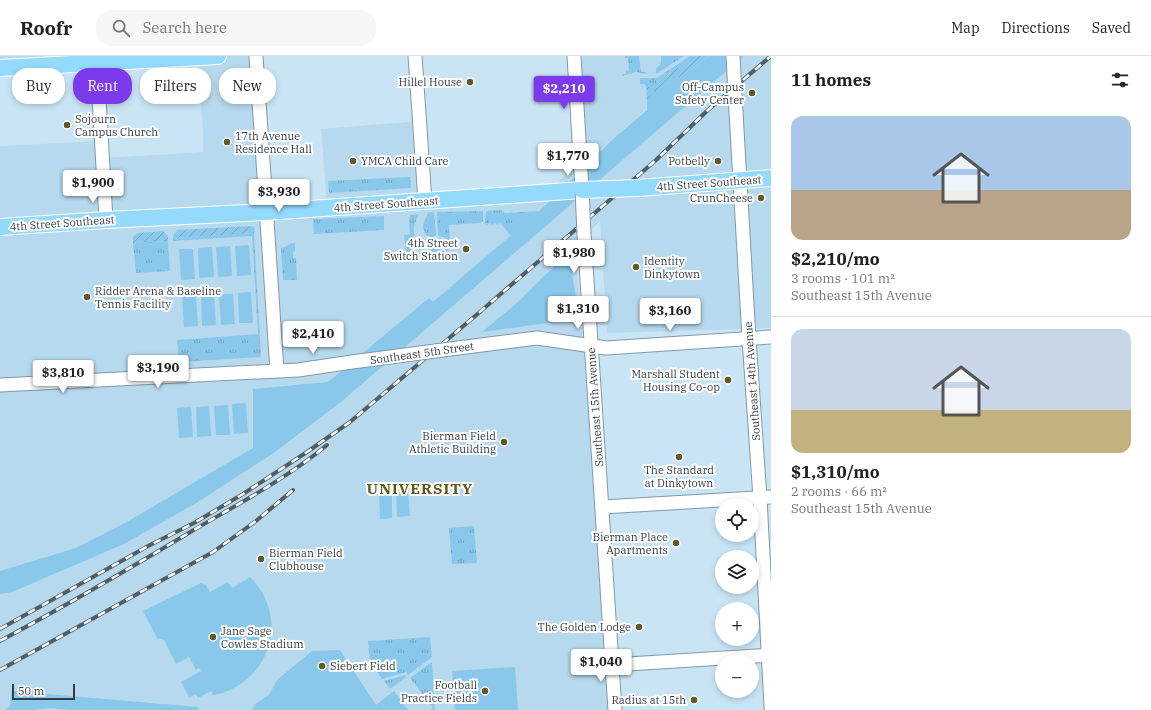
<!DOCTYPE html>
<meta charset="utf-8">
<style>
body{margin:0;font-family:"IBM Plex Serif",serif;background:#f6f6f6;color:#202124;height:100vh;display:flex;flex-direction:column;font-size:15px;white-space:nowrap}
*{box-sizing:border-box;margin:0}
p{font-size:13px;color:#757577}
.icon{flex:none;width:22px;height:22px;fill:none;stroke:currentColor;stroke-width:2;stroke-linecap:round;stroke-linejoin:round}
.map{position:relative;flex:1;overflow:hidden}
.side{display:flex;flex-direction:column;background:#fff;width:380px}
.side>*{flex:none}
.banner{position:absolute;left:12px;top:12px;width:380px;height:36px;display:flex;gap:8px}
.controls{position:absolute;left:715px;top:442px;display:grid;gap:8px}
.controls a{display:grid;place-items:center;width:44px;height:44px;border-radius:50%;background:#fff;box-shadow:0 2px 6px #0003;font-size:20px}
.scale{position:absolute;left:12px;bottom:10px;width:63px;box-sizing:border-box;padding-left:4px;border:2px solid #333e44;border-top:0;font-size:11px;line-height:14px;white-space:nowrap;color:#333e44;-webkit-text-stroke:3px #fff;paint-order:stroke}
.price{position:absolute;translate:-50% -34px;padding:0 9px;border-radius:4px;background:#fff;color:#222;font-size:13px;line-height:26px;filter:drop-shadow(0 1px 2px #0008)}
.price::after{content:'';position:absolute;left:50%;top:24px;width:12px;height:9px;margin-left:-6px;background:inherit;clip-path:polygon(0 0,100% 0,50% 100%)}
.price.current{background:#7c3aed;color:#fff}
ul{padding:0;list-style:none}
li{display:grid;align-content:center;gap:8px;height:212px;padding:0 20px}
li+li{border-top:1px solid #e0e0e0}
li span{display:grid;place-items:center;height:124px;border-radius:12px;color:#555}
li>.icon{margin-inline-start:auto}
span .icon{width:72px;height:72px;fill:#fffc;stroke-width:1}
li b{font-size:17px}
h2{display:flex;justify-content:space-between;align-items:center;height:48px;padding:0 20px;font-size:17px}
.pill{padding:0 14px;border-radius:16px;background:#fff;box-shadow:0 2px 6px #0003;font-size:14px;line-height:36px}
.pill.current{background:#7c3aed;color:#fff}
header{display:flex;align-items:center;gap:24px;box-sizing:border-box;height:56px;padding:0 20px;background:#fff;border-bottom:1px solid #e0e0e0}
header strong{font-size:19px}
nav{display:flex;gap:22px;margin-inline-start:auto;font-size:14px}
.search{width:280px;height:36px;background:#f6f6f6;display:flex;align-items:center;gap:10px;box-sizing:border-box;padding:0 14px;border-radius:16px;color:#757577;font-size:15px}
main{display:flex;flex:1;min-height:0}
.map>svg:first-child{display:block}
.built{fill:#b7d9ed}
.grass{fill:url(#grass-tufts)}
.park{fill:#8ac8eb}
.garden{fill:url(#garden-furrows)}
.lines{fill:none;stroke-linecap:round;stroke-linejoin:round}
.minor-casing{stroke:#7f99a8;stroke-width:15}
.major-casing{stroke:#fff;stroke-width:18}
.minor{stroke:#fff;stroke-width:13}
.major{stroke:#94dafd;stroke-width:16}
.rail-casing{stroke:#505e66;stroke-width:4}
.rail{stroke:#fff;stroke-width:2.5;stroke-dasharray:8;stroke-linecap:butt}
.minor-bridge-casing{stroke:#7f99a8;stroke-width:15;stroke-linecap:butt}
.major-bridge-casing{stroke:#fff;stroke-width:18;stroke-linecap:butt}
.minor-bridge{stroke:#fff;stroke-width:13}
.major-bridge{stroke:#94dafd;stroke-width:16}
.poi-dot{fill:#615926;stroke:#fff;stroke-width:1.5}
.labels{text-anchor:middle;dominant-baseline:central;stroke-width:4;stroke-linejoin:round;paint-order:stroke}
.poi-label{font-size:11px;fill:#333e44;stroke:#fff;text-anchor:end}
.street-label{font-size:11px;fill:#333e44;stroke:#fff}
.district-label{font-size:15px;font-weight:bold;letter-spacing:1px;fill:#61591c;stroke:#fff}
</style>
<header>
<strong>Roofr</strong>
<div class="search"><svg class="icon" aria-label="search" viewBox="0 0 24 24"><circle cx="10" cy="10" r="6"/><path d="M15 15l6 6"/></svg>Search here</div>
<nav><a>Map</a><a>Directions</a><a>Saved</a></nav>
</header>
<main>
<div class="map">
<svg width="771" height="654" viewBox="0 0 771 654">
<defs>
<pattern id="grass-tufts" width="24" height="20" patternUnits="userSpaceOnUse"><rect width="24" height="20" fill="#8ac8eb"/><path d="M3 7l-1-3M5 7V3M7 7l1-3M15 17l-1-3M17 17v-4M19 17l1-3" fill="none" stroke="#71a4c0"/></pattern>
<pattern id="garden-furrows" width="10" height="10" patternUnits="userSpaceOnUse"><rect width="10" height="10" fill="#8ac8eb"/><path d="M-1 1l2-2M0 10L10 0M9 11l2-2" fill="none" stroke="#71a4c0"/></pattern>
</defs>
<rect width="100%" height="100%" fill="#c9e5f5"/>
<path class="built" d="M0 0H256L266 156 327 151 321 73 420 65 425 144 548 136 580 104 574 0H709L647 44V53L588 105 539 155 511 180 438 252 429 242 266 402 341 346 744 0H771V272L607 277 600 165 575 192 586 324 609 654H0V90L102 85 103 102 203 96V75L197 2 0 12Z"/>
<g class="grass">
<path d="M625 0H639L641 16H645L646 18 636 16 623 20 622 18H626V15L629 14 628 2H625Z"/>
<path d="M661 0H684L656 18V12C662 9 661 5 661 0Z"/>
<path d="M690 0H699L697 1 684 12H676L671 15 664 26 658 29 646 31 645 28H640V22H657Z"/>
<path d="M410 121 411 132 329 137 328 125Z"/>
<path d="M502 154 505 157 539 155 511 180 500 167 497 169 495 167 492 169 490 167 487 169 485 167 486 155Z"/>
<path d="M483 155V165L480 167 449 169 450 189C448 184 445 180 438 180L437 156Z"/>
<path d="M434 156 436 180 430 182V180H427C420 170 424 166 428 157Z"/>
<path d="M419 158C417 162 415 166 414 170 413 180 417 187 412 196L406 198 404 179 410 178 409 164 410 159Z"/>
<path d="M384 160V174L314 178 313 163Z"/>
<path d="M254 177 261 300 260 301 179 306 177 284 258 278 252 180 173 185V182Z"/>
<path d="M436 182C445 182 450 189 446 197 442 202 436 201 431 199V186Z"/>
<path d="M168 185 170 215 136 217 133 187Z"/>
<path d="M295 187V195L293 196V202H296L297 224H283L281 192C287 191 289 187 295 187Z"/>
<path d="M474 470 477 507 452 508 449 472Z"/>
<path d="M430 581 432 601 408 619 406 616 382 623 370 605 368 585Z"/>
<path d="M432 606 435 654H431L433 652 410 622Z"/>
<path d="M405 619 406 621 390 633 384 625Z"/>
</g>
<g class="park">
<path d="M709 0H744L341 346 275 396 198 446 124 488 12 536 0 538V515L76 492 125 467 253 392V333L328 326 429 242 433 246 539 155 613 83 647 54V44L652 37 686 17Z"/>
<path d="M249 189 251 219 237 220 235 190Z"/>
<path d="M230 190 232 220 218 221 216 191Z"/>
<path d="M212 191 214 221 199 222 198 192Z"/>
<path d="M179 193H193L195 223 181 224Z"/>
<path d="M569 198 577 248 574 256 567 263 554 266 482 276 517 247 547 217Z"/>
<path d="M251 236 253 267H239L238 237Z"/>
<path d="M219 238H233L235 268 221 269Z"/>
<path d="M214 239 216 269 202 270 201 240Z"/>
<path d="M196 240 198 270 184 271 182 241Z"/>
<path d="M246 347 248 377 234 378 232 348Z"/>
<path d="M228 349 230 379H216L214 350Z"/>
<path d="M209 350 211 380 197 381 196 351Z"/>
<path d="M191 351 193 381 179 382 177 352Z"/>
<path d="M408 436 410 460 397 461 396 437Z"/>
<path d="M392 437V462L380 463 379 438Z"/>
<path d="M250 521C257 529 264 537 267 547 283 588 255 632 213 639L211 635 198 642 196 638 189 641 181 626 201 615 199 612 196 614 189 601 176 608 164 584 157 582 143 555 201 527 206 529 210 536 228 526 232 532Z"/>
<path d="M340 594 376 649 394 635 408 654H252L255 648 269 639 277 624 312 595Z"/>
<path d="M515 611 518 654H455L452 615Z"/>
<path d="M12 635 198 651V654H70L48 652 32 654H5L11 649H10Z"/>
</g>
<g class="garden">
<path d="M699 0H709L686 17 652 37 647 44 646 31 658 29 664 26 672 14 676 12H684L695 2Z"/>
<path d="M252 170 255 173 254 177 173 182V180L177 174Z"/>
<path d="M163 175 168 180V185L133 187V181L137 177Z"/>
</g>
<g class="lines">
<defs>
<g id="minor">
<path d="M256 0 277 315"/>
<path d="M415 0 425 145"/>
<path d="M574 0 582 134"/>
<path d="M97 7 106 164"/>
<path d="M736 56 749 283 760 442 771 651"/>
<path d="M584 178C595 337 604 495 615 654"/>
<path d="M458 292 537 282 606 292 771 281"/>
<path d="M0 329 298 314 352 306"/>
<path d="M602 451 771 441"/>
<path d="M612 609 771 599"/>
</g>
<g id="major">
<path d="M0 12 218 0"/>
<path d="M638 132 771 122"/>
<path d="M0 171 106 164 266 156 582 134"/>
</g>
</defs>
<use href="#minor" class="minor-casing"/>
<use href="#major" class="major-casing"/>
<use href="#minor" class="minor"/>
<use href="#major" class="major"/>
<defs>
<g id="rail">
<path d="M0 573 150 489 194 467 243 438 307 396 350 366 474 261 655 105 708 54 771 0"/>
<path d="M0 585C65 550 129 513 192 475 238 448 286 423 327 389"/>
<path d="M0 614 213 496 256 465 293 434"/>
</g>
</defs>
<use href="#rail" class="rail-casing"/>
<use href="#rail" class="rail"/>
<defs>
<g id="minor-bridge">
<path d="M733 0 736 56"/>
<path d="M582 134 584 178"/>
<path d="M352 306 458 292"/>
</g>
<path id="major-bridge" d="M582 134 638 132"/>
</defs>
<use href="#minor-bridge" class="minor-bridge-casing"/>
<use href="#major-bridge" class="major-bridge-casing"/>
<use href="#minor-bridge" class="minor-bridge"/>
<use href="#major-bridge" class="major-bridge"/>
</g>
<g class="poi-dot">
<circle cx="470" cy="26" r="4"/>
<circle cx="752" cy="37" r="4"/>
<circle cx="67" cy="69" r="4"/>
<circle cx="227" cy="86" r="4"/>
<circle cx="353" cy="105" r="4"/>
<circle cx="718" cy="105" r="4"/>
<circle cx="761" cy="142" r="4"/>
<circle cx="466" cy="193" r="4"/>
<circle cx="636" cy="211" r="4"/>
<circle cx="87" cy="241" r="4"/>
<circle cx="728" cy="324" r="4"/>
<circle cx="504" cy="386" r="4"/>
<circle cx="679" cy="401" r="4"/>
<circle cx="676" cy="487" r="4"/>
<circle cx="261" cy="503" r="4"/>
<circle cx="639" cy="571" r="4"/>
<circle cx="213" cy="581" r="4"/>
<circle cx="322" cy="610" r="4"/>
<circle cx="485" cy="635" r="4"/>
<circle cx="694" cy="644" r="4"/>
</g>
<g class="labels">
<g class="poi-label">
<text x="462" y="26">Hillel House</text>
<text x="744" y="31">Off-Campus<tspan x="744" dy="13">Safety Center</tspan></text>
<text x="75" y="63" text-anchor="start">Sojourn<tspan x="75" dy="13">Campus Church</tspan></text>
<text x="235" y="80" text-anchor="start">17th Avenue<tspan x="235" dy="13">Residence Hall</tspan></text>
<text x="361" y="105" text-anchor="start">YMCA Child Care</text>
<text x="710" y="105">Potbelly</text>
<text x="753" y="142">CrunCheese</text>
<text x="458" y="187">4th Street<tspan x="458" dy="13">Switch Station</tspan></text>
<text x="644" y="205" text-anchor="start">Identity<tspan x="644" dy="13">Dinkytown</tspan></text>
<text x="95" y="235" text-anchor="start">Ridder Arena &amp; Baseline<tspan x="95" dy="13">Tennis Facility</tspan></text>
<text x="720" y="318">Marshall Student<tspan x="720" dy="13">Housing Co-op</tspan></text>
<text x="496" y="380">Bierman Field<tspan x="496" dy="13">Athletic Building</tspan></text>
<text x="679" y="414" text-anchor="middle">The Standard<tspan x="679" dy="13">at Dinkytown</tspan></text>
<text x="668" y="481">Bierman Place<tspan x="668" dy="13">Apartments</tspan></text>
<text x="269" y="497" text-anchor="start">Bierman Field<tspan x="269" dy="13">Clubhouse</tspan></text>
<text x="631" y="571">The Golden Lodge</text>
<text x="221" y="575" text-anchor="start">Jane Sage<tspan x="221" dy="13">Cowles Stadium</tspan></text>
<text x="330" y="610" text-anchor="start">Siebert Field</text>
<text x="477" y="629">Football<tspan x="477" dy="13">Practice Fields</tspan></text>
<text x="686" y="644">Radius at 15th</text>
</g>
<g class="street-label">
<text transform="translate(709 127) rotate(-4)">4th Street Southeast</text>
<text transform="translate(386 148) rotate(-4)">4th Street Southeast</text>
<text transform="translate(62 167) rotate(-4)">4th Street Southeast</text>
<text transform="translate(422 297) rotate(-8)">Southeast 5th Street</text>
<text transform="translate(752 325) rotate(-94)">Southeast 14th Avenue</text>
<text transform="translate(595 351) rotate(-94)">Southeast 15th Avenue</text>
</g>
<g class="district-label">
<text x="420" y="432">UNIVERSITY</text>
</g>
</g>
</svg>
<div class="controls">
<a><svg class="icon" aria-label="locate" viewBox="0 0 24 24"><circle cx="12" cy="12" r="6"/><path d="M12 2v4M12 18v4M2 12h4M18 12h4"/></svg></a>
<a><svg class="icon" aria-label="layers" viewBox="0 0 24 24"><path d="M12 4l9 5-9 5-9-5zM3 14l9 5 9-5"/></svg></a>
<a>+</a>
<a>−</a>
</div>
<div class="scale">50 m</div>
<b class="price current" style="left:564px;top:54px">$2,210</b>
<b class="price" style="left:568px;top:121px">$1,770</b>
<b class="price" style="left:93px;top:148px">$1,900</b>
<b class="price" style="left:279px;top:157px">$3,930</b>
<b class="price" style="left:574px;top:218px">$1,980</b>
<b class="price" style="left:578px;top:274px">$1,310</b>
<b class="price" style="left:670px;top:276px">$3,160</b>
<b class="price" style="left:313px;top:299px">$2,410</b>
<b class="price" style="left:158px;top:333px">$3,190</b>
<b class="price" style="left:63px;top:338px">$3,810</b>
<b class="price" style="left:601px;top:627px">$1,040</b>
<div class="banner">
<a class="pill">Buy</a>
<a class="pill current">Rent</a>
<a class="pill">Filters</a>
<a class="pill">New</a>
</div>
</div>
<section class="side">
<h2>11 homes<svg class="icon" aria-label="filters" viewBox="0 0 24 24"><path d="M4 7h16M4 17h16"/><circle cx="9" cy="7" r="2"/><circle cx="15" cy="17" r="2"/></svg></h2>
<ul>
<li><span style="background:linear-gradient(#a9c7e8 60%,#b9a48a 0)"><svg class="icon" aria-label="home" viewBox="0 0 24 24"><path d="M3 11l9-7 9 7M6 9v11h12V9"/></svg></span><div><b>$2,210/mo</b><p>3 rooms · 101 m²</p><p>Southeast 15th Avenue</p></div></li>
<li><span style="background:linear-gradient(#c9d6e8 65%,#c2b280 0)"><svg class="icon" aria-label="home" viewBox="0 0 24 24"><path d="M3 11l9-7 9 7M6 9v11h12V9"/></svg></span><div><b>$1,310/mo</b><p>2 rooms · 66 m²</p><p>Southeast 15th Avenue</p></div></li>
</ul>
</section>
</main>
